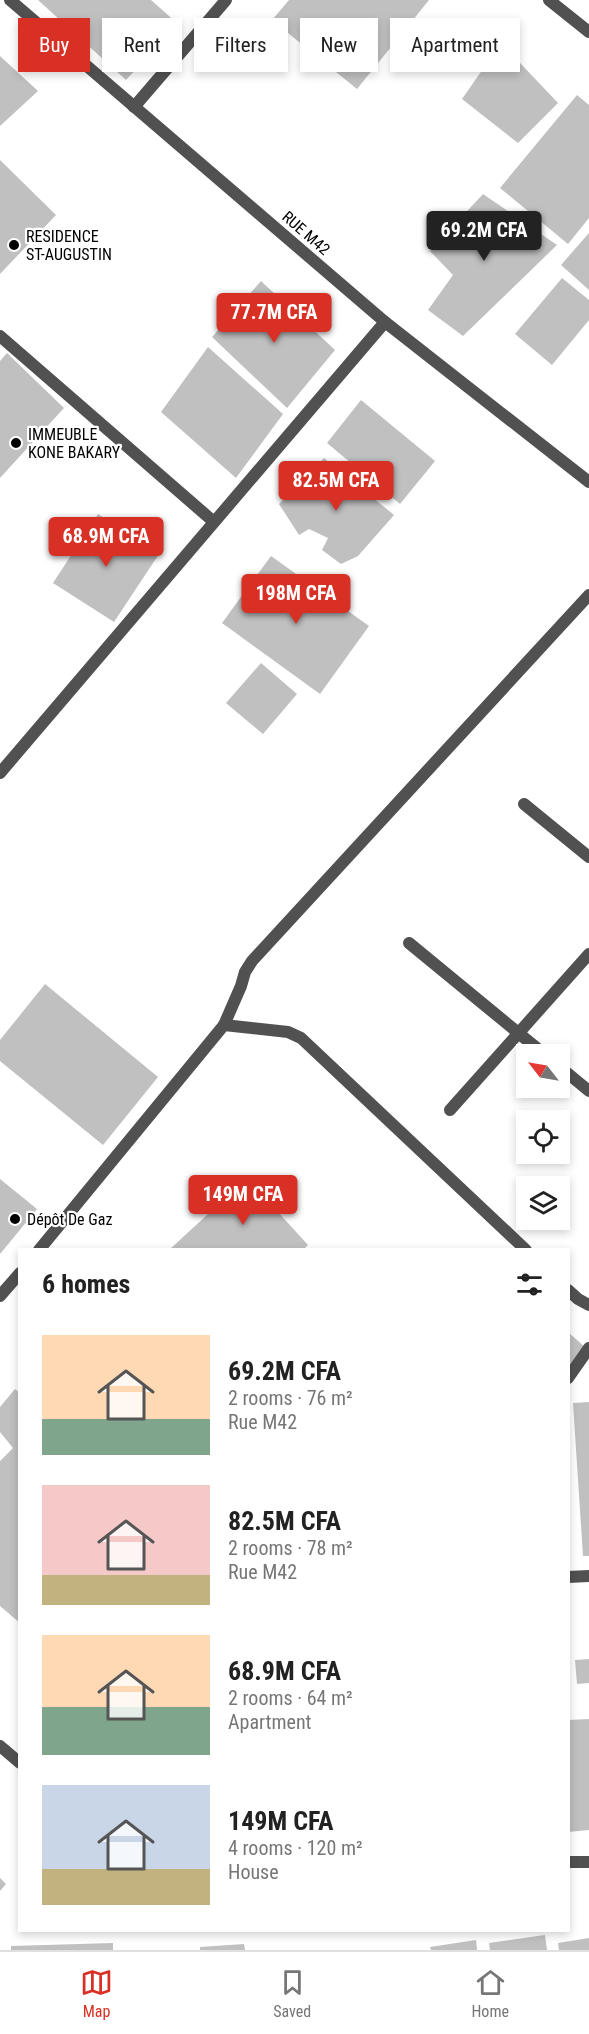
<!DOCTYPE html>
<meta charset="utf-8">
<style>
body{margin:0;font-family:"Roboto Condensed",sans-serif;background:#f6f6f6;color:#222;height:100vh;display:flex;flex-direction:column;font-size:22px;white-space:nowrap}
*{box-sizing:border-box;margin:0}
p{font-size:20px;color:#767676}
.icon{flex:none;width:33px;height:33px;fill:none;stroke:currentColor;stroke-width:2;stroke-linecap:round;stroke-linejoin:round}
.map{position:relative;flex:1;overflow:hidden}
.details{position:absolute;left:18px;top:1248px;width:552px;height:684px;display:flex;flex-direction:column;background:#fff;border-radius:0px;box-shadow:0 3px 9px #0003}
.details>*{flex:none}
.banner{position:absolute;left:18px;top:18px;width:554px;height:54px;display:flex;gap:12px}
.needle{width:39px;rotate:301deg}
.tools{position:absolute;left:516px;top:1044px;display:grid;gap:12px}
.tools a{display:grid;place-items:center;width:54px;height:54px;border-radius:0px;background:#fff;box-shadow:0 3px 9px #0003;font-size:30px}
.price{position:absolute;translate:-50% -51px;padding:0 14px;border-radius:6px;background:#d93025;color:#fff;font-size:20px;line-height:39px;filter:drop-shadow(0 2px 3px #0008)}
.price::after{content:'';position:absolute;left:50%;top:36px;width:18px;height:14px;margin-left:-9px;background:inherit;clip-path:polygon(0 0,100% 0,50% 100%)}
.price.current{background:#222;color:#fff}
ul{padding:0;list-style:none}
li{display:flex;align-items:center;gap:18px;height:150px;padding:0 24px}
li span{display:grid;place-items:center;flex:none;width:168px;height:120px;border-radius:0px;color:#555}
li>.icon{margin-inline-start:auto}
span .icon{width:72px;height:72px;fill:#fffc;stroke-width:1}
li b{font-size:26px}
h2{display:flex;justify-content:space-between;align-items:center;height:72px;padding:0 24px;font-size:26px}
.tag{padding:0 21px;border-radius:0px;background:#fff;box-shadow:0 3px 9px #0003;font-size:21px;line-height:54px}
.tag.current{background:#d93025;color:#fff}
.dock{display:flex;justify-content:space-around;align-items:center;height:84px;border-top:2px solid #e0e0e0;background:#fff;font-size:16px;color:#767676}
.dock a{display:grid;justify-items:center;gap:3px}
.dock .current{color:#d93025}
.map>svg:first-child{display:block}
.building{fill:#c0c0c0}
.lines{fill:none;stroke-linecap:round;stroke-linejoin:round}
.minor{stroke:#515151;stroke-width:12}
.poi-dot{fill:#000;stroke:#fff;stroke-width:2}
.labels{text-anchor:middle;dominant-baseline:central;stroke-width:4.5;stroke-linejoin:round;paint-order:stroke}
.street-label{font-size:16px;fill:#000;stroke:#fff}
.poi-label{font-size:16px;fill:#000;stroke:#fff;text-anchor:start}
</style>
<div class="map">
<svg width="589" height="1950" viewBox="0 0 589 1950">
<rect width="100%" height="100%" fill="#fff"/>
<g class="building">
<path d="M38 0H151L178 24 126 80Z"/>
<path d="M289 0H429L357 89 272 20Z"/>
<path d="M501 43 558 103 518 143 462 99Z"/>
<path d="M0 56 38 91 0 126Z"/>
<path d="M577 95 589 105V218L568 244 500 188Z"/>
<path d="M0 160 56 215 0 274Z"/>
<path d="M483 194 557 245 463 336 428 310 453 275 430 251Z"/>
<path d="M589 233V290L561 265Z"/>
<path d="M562 278 589 300V320L552 365 515 334Z"/>
<path d="M261 281 335 350 287 408 212 337Z"/>
<path d="M208 347 283 414 236 478 161 412Z"/>
<path d="M7 353 64 408 0 478V361Z"/>
<path d="M361 400 435 461 400 504 327 443Z"/>
<path d="M324 458 394 515 358 556 341 564 322 550 328 538 309 529 299 535 279 504Z"/>
<path d="M98 514 159 554 114 622 53 583Z"/>
<path d="M271 556 369 626 320 694 222 623Z"/>
<path d="M261 663 297 694 263 734 226 703Z"/>
<path d="M45 984 158 1077 103 1145 0 1061V1040Z"/>
<path d="M247 1178 308 1245 303 1250H169Z"/>
<path d="M0 1179 37 1209 0 1254Z"/>
<path d="M568 1332 586 1348 568 1369Z"/>
<path d="M15 1389 20 1393V1623L0 1606V1461L13 1448 0 1432V1407Z"/>
<path d="M589 1402V1556H583L573 1403Z"/>
<path d="M589 1659V1683L577 1684 575 1660Z"/>
<path d="M589 1719V1830L568 1832V1720Z"/>
<path d="M0 1878 6 1884 0 1891Z"/>
<path d="M545 1935 547 1950H490L489 1943Z"/>
<path d="M589 1938V1950H559L558 1943Z"/>
<path d="M476 1940 477 1950H431L430 1947Z"/>
<path d="M113 1943V1950H11V1946Z"/>
<path d="M244 1944 245 1950H200V1947Z"/>
</g>
<g class="lines">
<g class="minor">
<path d="M10 0 385 322 589 482"/>
<path d="M549 0 589 32"/>
<path d="M134 107 226 0"/>
<path d="M0 336 214 522"/>
<path d="M0 773 385 322"/>
<path d="M524 804 589 857"/>
<path d="M409 943 544 1054"/>
<path d="M224 1025 288 1032 301 1038 526 1250"/>
<path d="M560 1067 589 1091"/>
<path d="M450 1110 589 954"/>
<path d="M39 1250 224 1025 241 986 245 972 252 961 589 595"/>
<path d="M568 1290 578 1299 589 1305"/>
<path d="M0 1296 20 1273"/>
<path d="M568 1378 589 1348"/>
<path d="M568 1577 589 1576"/>
<path d="M0 1746 20 1763"/>
<path d="M568 1862H589"/>
</g>
</g>
<g class="poi-dot">
<circle cx="14" cy="245" r="6"/>
<circle cx="16" cy="443" r="6"/>
<circle cx="15" cy="1219" r="6"/>
</g>
<g class="labels">
<g class="street-label">
<text transform="translate(306 233) rotate(41)">RUE M42</text>
</g>
<g class="poi-label">
<text x="26" y="236">RESIDENCE<tspan x="26" dy="18">ST-AUGUSTIN</tspan></text>
<text x="28" y="434">IMMEUBLE<tspan x="28" dy="18">KONE BAKARY</tspan></text>
<text x="27" y="1219">Dépôt De Gaz</text>
</g>
</g>
</svg>
<div class="tools">
<a><svg class="needle" viewBox="-14 -14 28 28"><path d="M0-13l5 13h-10z" fill="#e53935"/><path d="M0 13l5-13h-10z" fill="#767676"/></svg></a>
<a><svg class="icon" aria-label="locate" viewBox="0 0 24 24"><circle cx="12" cy="12" r="6"/><path d="M12 2v4M12 18v4M2 12h4M18 12h4"/></svg></a>
<a><svg class="icon" aria-label="layers" viewBox="0 0 24 24"><path d="M12 4l9 5-9 5-9-5zM3 14l9 5 9-5"/></svg></a>
</div>
<b class="price current" style="left:484px;top:262px">69.2M CFA</b>
<b class="price" style="left:274px;top:344px">77.7M CFA</b>
<b class="price" style="left:336px;top:512px">82.5M CFA</b>
<b class="price" style="left:106px;top:568px">68.9M CFA</b>
<b class="price" style="left:296px;top:625px">198M CFA</b>
<b class="price" style="left:243px;top:1226px">149M CFA</b>
<div class="banner">
<a class="tag current">Buy</a>
<a class="tag">Rent</a>
<a class="tag">Filters</a>
<a class="tag">New</a>
<a class="tag">Apartment</a>
</div>
<section class="details">
<h2>6 homes<svg class="icon" aria-label="filters" viewBox="0 0 24 24"><path d="M4 7h16M4 17h16"/><circle cx="9" cy="7" r="2"/><circle cx="15" cy="17" r="2"/></svg></h2>
<ul>
<li><span style="background:linear-gradient(#ffd9b3 70%,#7fa58c 0)"><svg class="icon" aria-label="home" viewBox="0 0 24 24"><path d="M3 11l9-7 9 7M6 9v11h12V9"/></svg></span><div><b>69.2M CFA</b><p>2 rooms · 76 m²</p><p>Rue M42</p></div></li>
<li><span style="background:linear-gradient(#f6c9c9 75%,#c2b280 0)"><svg class="icon" aria-label="home" viewBox="0 0 24 24"><path d="M3 11l9-7 9 7M6 9v11h12V9"/></svg></span><div><b>82.5M CFA</b><p>2 rooms · 78 m²</p><p>Rue M42</p></div></li>
<li><span style="background:linear-gradient(#ffd9b3 60%,#7fa58c 0)"><svg class="icon" aria-label="home" viewBox="0 0 24 24"><path d="M3 11l9-7 9 7M6 9v11h12V9"/></svg></span><div><b>68.9M CFA</b><p>2 rooms · 64 m²</p><p>Apartment</p></div></li>
<li><span style="background:linear-gradient(#c9d6e8 70%,#c2b280 0)"><svg class="icon" aria-label="home" viewBox="0 0 24 24"><path d="M3 11l9-7 9 7M6 9v11h12V9"/></svg></span><div><b>149M CFA</b><p>4 rooms · 120 m²</p><p>House</p></div></li>
</ul>
</section>
</div>
<nav class="dock">
<a class="current"><svg class="icon" aria-label="map" viewBox="0 0 24 24"><path d="M3 6l6-2 6 2 6-2v14l-6 2-6-2-6 2zM9 4v14M15 6v14"/></svg>Map</a>
<a><svg class="icon" aria-label="saved" viewBox="0 0 24 24"><path d="M7 4h10v16l-5-4-5 4z"/></svg>Saved</a>
<a><svg class="icon" aria-label="home" viewBox="0 0 24 24"><path d="M3 11l9-7 9 7M6 9v11h12V9"/></svg>Home</a>
</nav>
